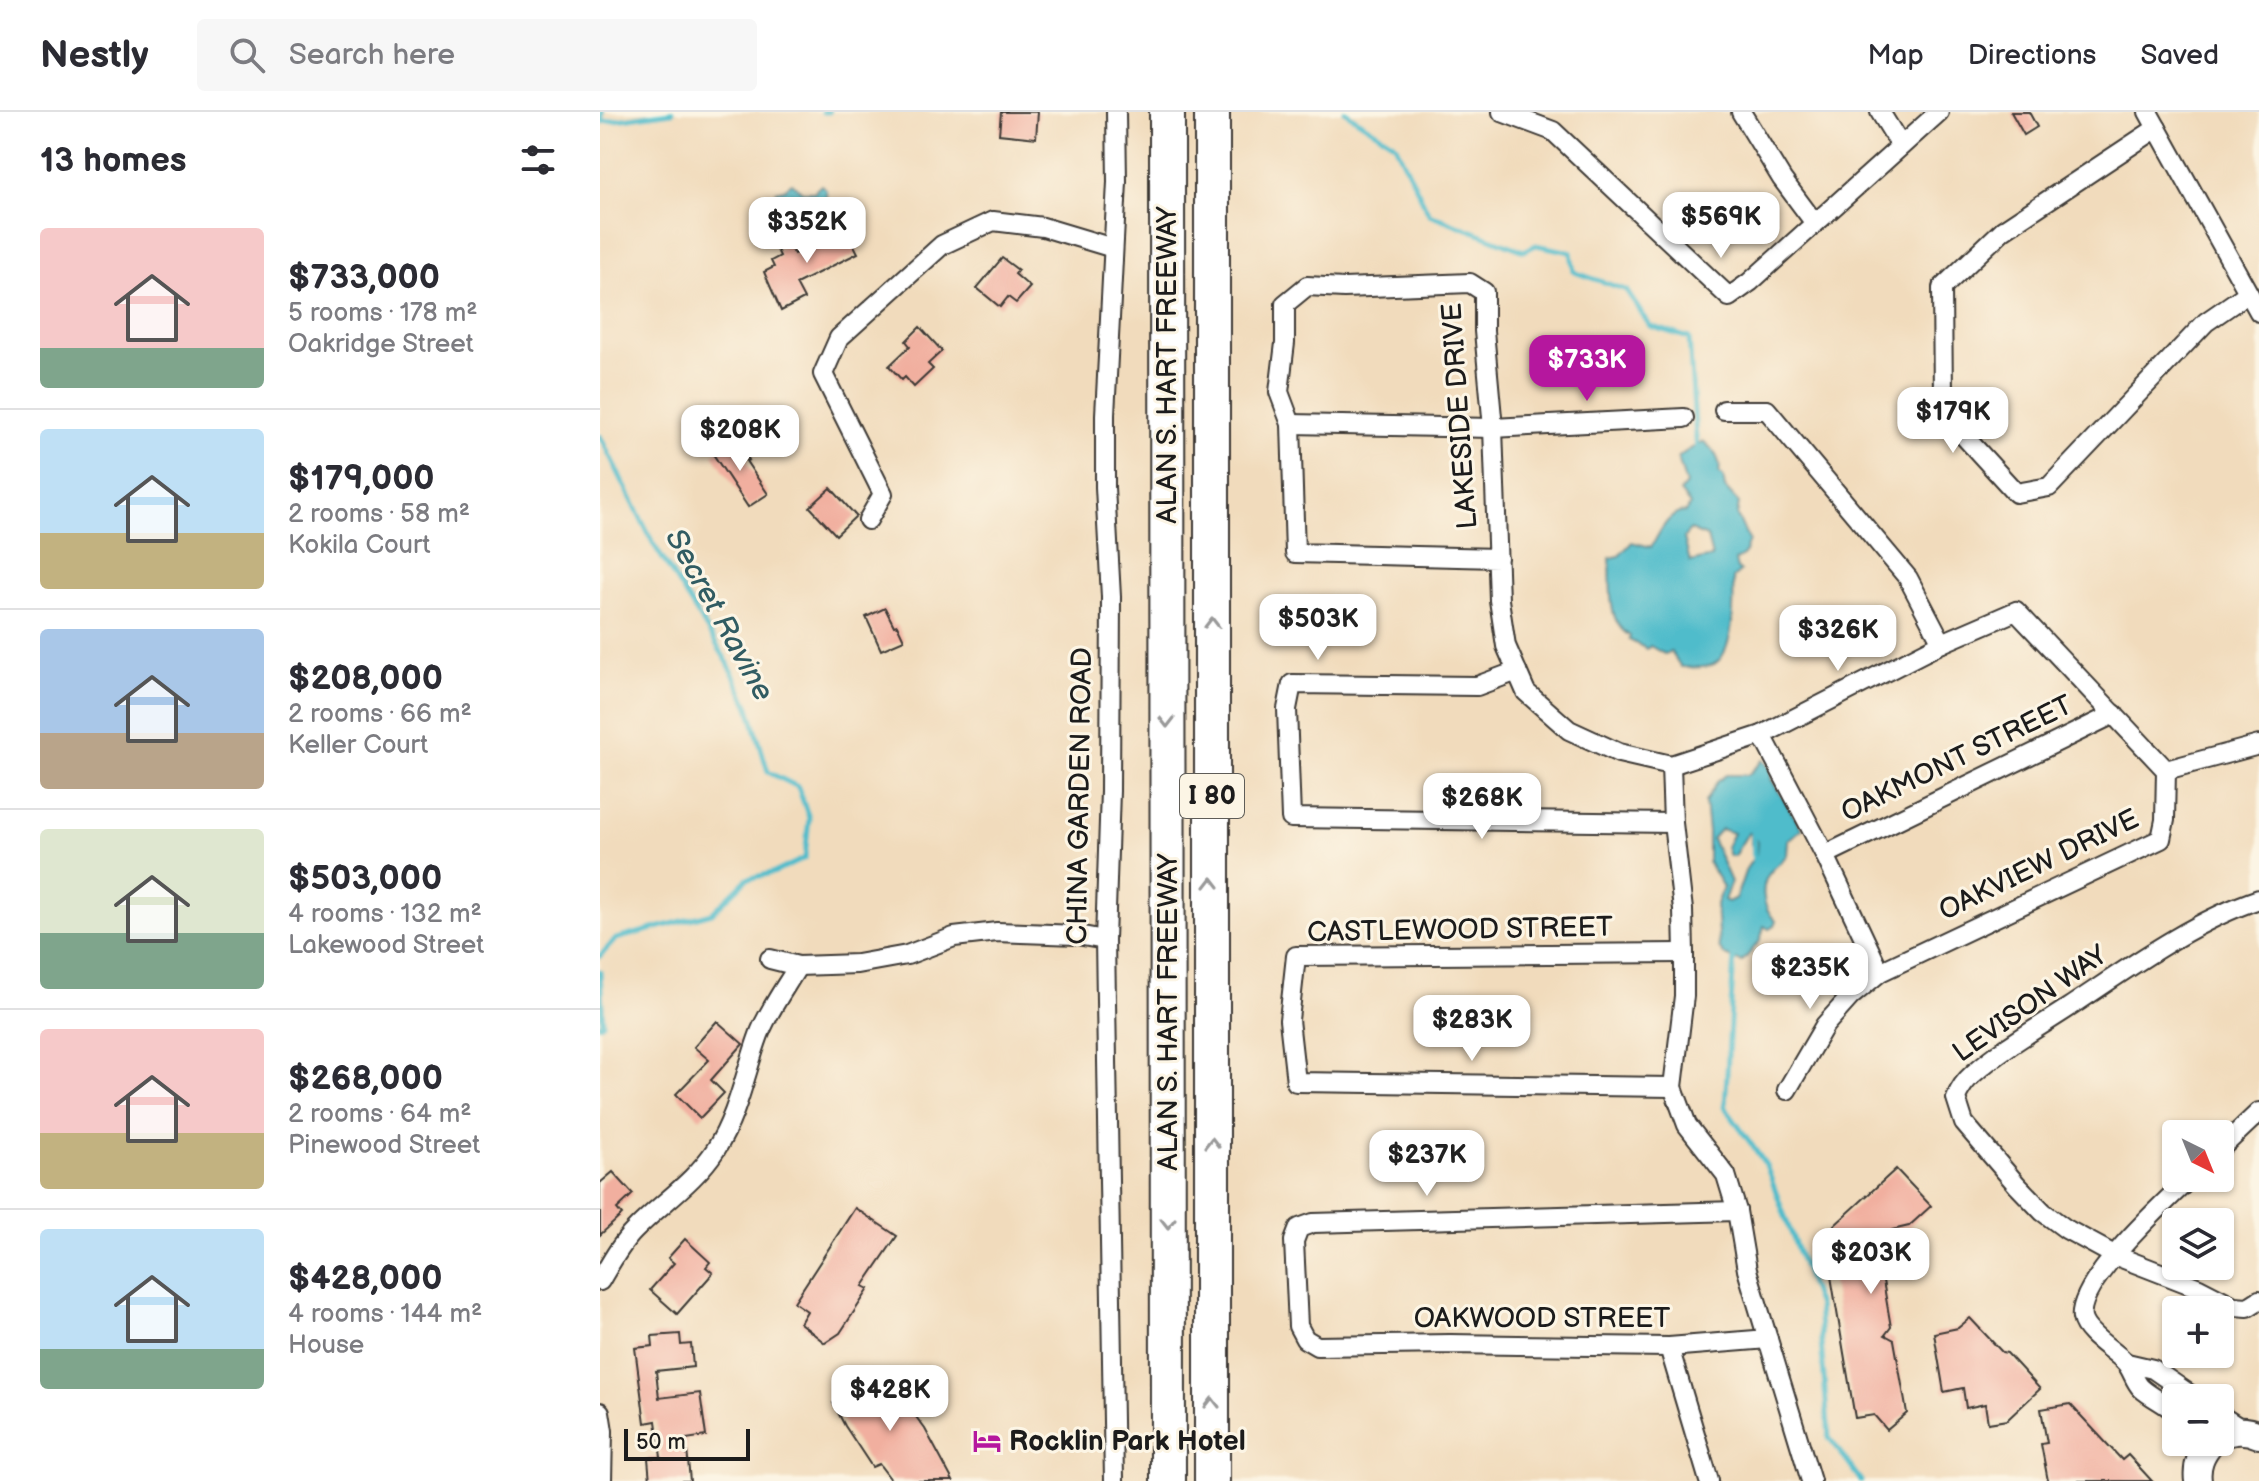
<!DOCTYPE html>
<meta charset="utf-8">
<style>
body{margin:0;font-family:"Balsamiq Sans",sans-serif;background:#f7f7f7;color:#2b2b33;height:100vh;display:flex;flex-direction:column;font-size:30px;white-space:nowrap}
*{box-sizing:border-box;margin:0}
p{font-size:26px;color:#7c7c81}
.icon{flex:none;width:44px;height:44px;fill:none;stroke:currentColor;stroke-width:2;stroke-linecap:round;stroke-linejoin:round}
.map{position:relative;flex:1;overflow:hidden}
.sheet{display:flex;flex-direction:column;background:#fff;width:600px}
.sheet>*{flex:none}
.needle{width:52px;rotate:137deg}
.buttons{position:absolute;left:1562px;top:1008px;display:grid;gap:16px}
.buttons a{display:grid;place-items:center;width:72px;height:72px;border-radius:8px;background:#fff;box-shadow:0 2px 6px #0004;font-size:40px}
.scale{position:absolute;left:24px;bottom:20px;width:126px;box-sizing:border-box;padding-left:8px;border:4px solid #1c1c1c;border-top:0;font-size:22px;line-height:28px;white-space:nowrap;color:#1c1c1c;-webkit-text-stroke:6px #fcf5e5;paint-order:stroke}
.price{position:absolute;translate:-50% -68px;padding:0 18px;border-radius:16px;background:#fff;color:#222;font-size:26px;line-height:52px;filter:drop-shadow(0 2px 4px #0008)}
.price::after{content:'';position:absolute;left:50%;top:48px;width:24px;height:18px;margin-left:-12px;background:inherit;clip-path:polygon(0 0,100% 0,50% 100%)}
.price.on{background:#b5179e;color:#fff}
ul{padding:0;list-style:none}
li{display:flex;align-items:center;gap:24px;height:200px;padding:0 40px}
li+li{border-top:2px solid #e1e1e2}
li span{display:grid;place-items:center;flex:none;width:224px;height:160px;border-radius:8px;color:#555}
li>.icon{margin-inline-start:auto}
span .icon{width:96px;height:96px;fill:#fffc;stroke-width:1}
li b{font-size:34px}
h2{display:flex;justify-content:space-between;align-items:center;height:96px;padding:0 40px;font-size:34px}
header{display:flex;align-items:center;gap:48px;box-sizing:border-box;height:112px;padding:0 40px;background:#fff;border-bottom:2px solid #e1e1e2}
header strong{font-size:38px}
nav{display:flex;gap:44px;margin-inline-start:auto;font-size:28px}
.search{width:560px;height:72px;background:#f7f7f7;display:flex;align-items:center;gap:20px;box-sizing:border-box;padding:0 28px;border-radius:8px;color:#7c7c81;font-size:30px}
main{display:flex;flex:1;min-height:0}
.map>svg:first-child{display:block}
.water{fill:#50bccb;stroke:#366c74;stroke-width:2;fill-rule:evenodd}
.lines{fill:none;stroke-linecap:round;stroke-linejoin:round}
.stream{stroke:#50bccb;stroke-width:5}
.building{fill:#f1af9f}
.minor-casing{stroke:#3c3934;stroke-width:22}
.secondary-casing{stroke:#3c3934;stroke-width:30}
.motorway-casing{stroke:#3c3934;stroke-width:38}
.minor{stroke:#fff;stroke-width:18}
.secondary{stroke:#fff;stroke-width:26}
.motorway{stroke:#fff;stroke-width:34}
.oneway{stroke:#999}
.labels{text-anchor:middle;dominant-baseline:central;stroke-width:6;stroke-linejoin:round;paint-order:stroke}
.shield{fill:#fcf5e5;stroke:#5f5d58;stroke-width:2}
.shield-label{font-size:26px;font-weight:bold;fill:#1c1c1c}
.street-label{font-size:28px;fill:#1c1c1c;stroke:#fcf5e5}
.poi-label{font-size:28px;font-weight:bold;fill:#1c1c1c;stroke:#fcf5e5;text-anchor:start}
.water-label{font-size:30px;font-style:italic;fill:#315c62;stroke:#fcf5e5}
</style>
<header>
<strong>Nestly</strong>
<div class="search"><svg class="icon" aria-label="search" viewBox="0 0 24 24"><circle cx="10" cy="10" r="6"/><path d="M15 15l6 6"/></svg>Search here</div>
<nav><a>Map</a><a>Directions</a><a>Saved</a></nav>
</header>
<main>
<section class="sheet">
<h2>13 homes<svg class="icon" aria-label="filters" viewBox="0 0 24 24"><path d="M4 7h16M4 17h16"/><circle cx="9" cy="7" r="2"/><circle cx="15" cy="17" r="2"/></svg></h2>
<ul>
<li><span style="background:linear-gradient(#f6c9c9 75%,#7fa58c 0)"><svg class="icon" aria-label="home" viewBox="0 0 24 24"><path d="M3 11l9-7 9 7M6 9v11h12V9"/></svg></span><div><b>$733,000</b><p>5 rooms · 178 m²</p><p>Oakridge Street</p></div></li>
<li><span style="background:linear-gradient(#bfe0f5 65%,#c2b280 0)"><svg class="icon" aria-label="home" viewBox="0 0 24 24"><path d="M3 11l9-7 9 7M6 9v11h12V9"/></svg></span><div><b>$179,000</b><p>2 rooms · 58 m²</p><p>Kokila Court</p></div></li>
<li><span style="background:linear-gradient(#a9c7e8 65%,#b9a48a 0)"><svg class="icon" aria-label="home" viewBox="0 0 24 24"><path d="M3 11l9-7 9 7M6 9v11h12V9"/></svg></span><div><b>$208,000</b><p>2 rooms · 66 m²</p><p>Keller Court</p></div></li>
<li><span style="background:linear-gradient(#dfe7d0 65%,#7fa58c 0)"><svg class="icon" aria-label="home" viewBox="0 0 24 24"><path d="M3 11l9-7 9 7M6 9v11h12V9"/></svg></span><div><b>$503,000</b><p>4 rooms · 132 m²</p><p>Lakewood Street</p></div></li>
<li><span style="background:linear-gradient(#f6c9c9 65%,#c2b280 0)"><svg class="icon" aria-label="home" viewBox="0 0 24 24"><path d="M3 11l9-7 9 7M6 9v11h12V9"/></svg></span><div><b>$268,000</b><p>2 rooms · 64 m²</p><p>Pinewood Street</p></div></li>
<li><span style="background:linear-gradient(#bfe0f5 75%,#7fa58c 0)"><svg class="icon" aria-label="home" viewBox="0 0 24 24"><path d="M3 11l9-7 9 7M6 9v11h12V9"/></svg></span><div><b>$428,000</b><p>4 rooms · 144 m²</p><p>House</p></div></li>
</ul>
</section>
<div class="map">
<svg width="1659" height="1369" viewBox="0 0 1659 1369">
<rect width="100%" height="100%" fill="#fcf5e5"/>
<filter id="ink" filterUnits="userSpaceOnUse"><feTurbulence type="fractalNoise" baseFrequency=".0125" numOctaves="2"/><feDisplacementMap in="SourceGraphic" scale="16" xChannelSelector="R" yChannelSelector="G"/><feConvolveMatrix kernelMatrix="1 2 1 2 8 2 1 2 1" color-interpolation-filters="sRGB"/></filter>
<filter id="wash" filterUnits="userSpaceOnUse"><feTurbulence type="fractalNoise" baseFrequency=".006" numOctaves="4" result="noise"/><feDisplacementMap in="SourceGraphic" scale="32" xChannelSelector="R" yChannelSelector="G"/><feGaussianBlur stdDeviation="1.8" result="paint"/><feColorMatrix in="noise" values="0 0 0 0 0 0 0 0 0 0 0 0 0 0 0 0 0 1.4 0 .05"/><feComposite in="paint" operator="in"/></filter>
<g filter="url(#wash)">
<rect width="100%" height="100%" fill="#f1dbbc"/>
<g class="water">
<path d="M192 71 202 80H214L221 73 226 77 227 115 199 125 180 109 176 79 184 77Z"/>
<path d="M1103 329C1113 337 1122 347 1119 361L1123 364 1125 376 1139 391 1137 404 1149 428 1144 443 1135 449 1137 457 1141 459 1133 466C1134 488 1135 544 1112 553 1103 557 1090 555 1081 555L1071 540 1064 542 1050 534 1047 537 1029 528 1030 524C1005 510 1012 471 1010 446L1019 444 1032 430 1051 435C1060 421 1067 401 1085 400L1090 393 1080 380 1086 373 1078 346C1085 338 1095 336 1103 329ZM1090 418 1107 425 1112 445 1090 450 1084 426Z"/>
<path d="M1163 648 1171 658V667L1202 717 1188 728 1187 743C1183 748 1178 753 1173 757 1158 772 1162 796 1176 809L1174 814 1169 817 1164 814 1160 829 1142 850 1125 844 1119 836 1116 792 1123 775 1108 750V720L1105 690 1117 670 1126 663H1148ZM1121 717 1133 721 1126 735 1129 744H1134L1148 721 1151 722V731L1155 727 1157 730 1156 742 1146 757 1136 786 1128 790 1124 788 1131 770 1112 727Z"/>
</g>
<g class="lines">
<g class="stream">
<path d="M2 0V10L72 0"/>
<path d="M223 0H229"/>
<path d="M745 0 795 32 829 102 924 139 936 133 971 140 974 160 1026 178 1050 214 1089 226 1097 341"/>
<path d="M0 324 54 433 128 551 149 595 168 660 198 675 209 706 205 746 176 760 147 767 112 801 16 827 0 844"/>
<path d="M1153 722 1154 752"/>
<path d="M1134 844 1125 995 1166 1053 1218 1194 1229 1325 1261 1369"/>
<path d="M0 859 3 911 0 913"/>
</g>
</g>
<g id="blocks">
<g class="building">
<path d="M401 0H438L436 26 399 22Z"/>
<path d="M1411 0H1429L1437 15 1424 23Z"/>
<path d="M242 110 258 141 196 172 204 187 181 199 164 160 174 155 171 149 180 144 177 138 189 132 194 142 232 122 230 117Z"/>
<path d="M402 146 418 158 415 162 430 175 416 191 408 185 400 195 377 176Z"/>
<path d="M320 215 342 239 328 252 333 257 314 275 305 265 302 268 289 254 310 234 306 229Z"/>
<path d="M136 327 149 348 146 349 168 382 148 395 113 342Z"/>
<path d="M231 376 256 404 236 423 210 395Z"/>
<path d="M285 496 294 514 297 513 304 528 281 538 266 505Z"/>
<path d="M117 909 143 932 111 968 124 981 100 1006 76 982 109 948 94 935Z"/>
<path d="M1296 1057 1331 1094 1309 1114 1292 1118 1294 1131 1277 1134 1291 1215 1285 1223 1294 1228 1307 1301 1287 1318 1274 1303 1255 1306 1224 1123Z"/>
<path d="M13 1060 33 1082 17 1097 22 1103 0 1123V1071Z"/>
<path d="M255 1096 297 1124 263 1174 269 1177 240 1221 225 1231 200 1211 207 1199 194 1190Z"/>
<path d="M85 1127 110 1150 106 1155 113 1161 77 1202 50 1178 74 1151 68 1146Z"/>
<path d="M1370 1206 1402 1240 1407 1241 1440 1277 1407 1308 1388 1311 1385 1292 1366 1296 1363 1276 1344 1280 1334 1221 1358 1216Z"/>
<path d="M80 1222 81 1233 91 1232 93 1255 56 1259 59 1286 100 1281 106 1324 86 1327 90 1369H50L48 1346 61 1345 56 1309 45 1311 35 1236 53 1234 52 1224Z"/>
<path d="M278 1261 296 1278 325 1317 353 1369H292L279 1352 272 1355 245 1314 233 1291Z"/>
<path d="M1470 1292 1522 1348 1528 1343 1552 1369H1448L1441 1332 1447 1331 1441 1297Z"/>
</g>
</g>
</g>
<g filter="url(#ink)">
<use href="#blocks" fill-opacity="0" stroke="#3c3934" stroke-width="2"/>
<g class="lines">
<defs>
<g id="minor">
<path d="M902 0 953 19 1129 185 1150 170 1339 0"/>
<path d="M1141 0 1182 67 1214 110"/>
<path d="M1280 0 1301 34"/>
<path d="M1548 0 1659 200"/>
<path d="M1557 16 1403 118 1342 176 1343 286 1345 300 1353 312 1416 381 1449 375 1606 210 1648 181"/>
<path d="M1124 298H1167L1308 466 1342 531"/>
<path d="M691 312 893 316 1084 306"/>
<path d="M268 408 283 382 223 262 239 226 342 133 393 109 443 115 513 136"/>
<path d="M898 446 695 441 691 312 679 280 685 231V192L707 174 744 176 870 171 884 180V219L893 316 899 488 906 534 926 580 969 618 1019 641 1071 653"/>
<path d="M917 559 877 574 692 572 687 597 691 706 1073 711"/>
<path d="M1162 623 1225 743 1280 860"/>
<path d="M1071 653 1162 623 1342 531 1416 499 1566 658 1565 708 1561 727 1280 860 1251 884 1225 913 1187 978"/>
<path d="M1071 653 1073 711 1083 798 1084 841V884L1073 975 1087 1013 1126 1063 1137 1099 1147 1158 1211 1369"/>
<path d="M1566 658 1659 633"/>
<path d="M1225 743 1514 602"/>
<path d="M1659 787C1591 810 1527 857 1468 896 1436 917 1402 936 1373 962 1365 969 1360 976 1356 986L1364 1011 1417 1073 1443 1100 1466 1117 1514 1143 1599 1176 1634 1194 1648 1195 1659 1188"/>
<path d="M170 847 198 854 257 852 307 843 354 825 397 820 477 823 505 828"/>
<path d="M1073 975 696 970 689 908 696 844 1084 841"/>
<path d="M1620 1037 1659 1000"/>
<path d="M1137 1099 713 1111 699 1116 694 1129 698 1214 705 1227 717 1234 850 1232 1069 1235 1168 1227"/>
<path d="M0 1169C10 1152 20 1133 34 1119 61 1091 94 1071 116 1037 138 1002 145 961 159 923 168 899 185 876 198 854"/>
<path d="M1069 1235 1109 1369"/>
<path d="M1527 1251 1553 1257 1595 1286"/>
<path d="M0 1300 3 1319 2 1369"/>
<path d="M1576 1301C1566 1291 1552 1286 1541 1276 1534 1269 1532 1257 1525 1250 1514 1238 1485 1222 1482 1206 1476 1171 1565 1090 1590 1066"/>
<path d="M1620 1303 1643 1318"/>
<path d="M514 1369 505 828 510 679 511 485 505 375V303L517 70 516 0"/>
</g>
<g id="secondary">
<path d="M1620 1323C1634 1318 1645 1317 1659 1323"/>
<path d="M1598 1369C1596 1353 1601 1342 1611 1330"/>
</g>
<g id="motorway">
<path d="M567 0 568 1369"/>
<path d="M612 0V1369"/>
</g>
</defs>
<use href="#minor" class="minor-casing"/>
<use href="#secondary" class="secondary-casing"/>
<use href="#motorway" class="motorway-casing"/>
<use href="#minor" class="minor"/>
<use href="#secondary" class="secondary"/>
<use href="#motorway" class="motorway"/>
</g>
<defs><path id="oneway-chevron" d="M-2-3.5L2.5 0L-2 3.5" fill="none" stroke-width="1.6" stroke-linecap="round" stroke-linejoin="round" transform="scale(2)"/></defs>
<g class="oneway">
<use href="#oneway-chevron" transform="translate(612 511) rotate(-90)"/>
<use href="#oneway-chevron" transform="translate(567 610) rotate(90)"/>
<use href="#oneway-chevron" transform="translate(612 771) rotate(-90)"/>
<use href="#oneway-chevron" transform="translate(612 1031) rotate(-90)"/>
<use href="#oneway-chevron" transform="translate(568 1111) rotate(90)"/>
<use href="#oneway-chevron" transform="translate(612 1291) rotate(-90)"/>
</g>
</g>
<defs>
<symbol id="hotel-bare" viewBox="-9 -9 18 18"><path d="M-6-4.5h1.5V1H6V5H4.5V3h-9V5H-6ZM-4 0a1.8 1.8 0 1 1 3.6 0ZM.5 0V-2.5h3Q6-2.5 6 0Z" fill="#b5179e" stroke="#fcf5e5" stroke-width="2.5" paint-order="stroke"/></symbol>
</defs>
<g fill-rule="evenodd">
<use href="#hotel-bare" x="367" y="1309" width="40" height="40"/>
</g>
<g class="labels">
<rect class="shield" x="580" y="662" width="64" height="44" rx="6"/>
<g class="shield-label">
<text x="612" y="684">I 80</text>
</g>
<g class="street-label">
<text transform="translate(567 253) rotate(-90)">ALAN S. HART FREEWAY</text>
<text transform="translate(860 304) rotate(-94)">LAKESIDE DRIVE</text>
<text transform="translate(1357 647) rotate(-26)">OAKMONT STREET</text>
<text transform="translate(480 684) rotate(-89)">CHINA GARDEN ROAD</text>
<text transform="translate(1439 753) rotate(-26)">OAKVIEW DRIVE</text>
<text transform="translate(860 818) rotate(-1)">CASTLEWOOD STREET</text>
<text transform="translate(1430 892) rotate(-35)">LEVISON WAY</text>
<text transform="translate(568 900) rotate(-90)">ALAN S. HART FREEWAY</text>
<text x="942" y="1206">OAKWOOD STREET</text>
</g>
<g class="poi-label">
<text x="409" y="1329">Rocklin Park Hotel</text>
</g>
<g class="water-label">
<text transform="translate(119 503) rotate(61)">Secret Ravine</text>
</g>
</g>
</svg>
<div class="buttons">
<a><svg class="needle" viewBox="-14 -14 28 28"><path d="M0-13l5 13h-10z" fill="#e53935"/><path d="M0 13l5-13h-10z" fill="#7c7c81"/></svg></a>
<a><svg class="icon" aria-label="layers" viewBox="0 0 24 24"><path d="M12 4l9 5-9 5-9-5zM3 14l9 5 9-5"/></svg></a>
<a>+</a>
<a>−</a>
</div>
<div class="scale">50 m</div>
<b class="price" style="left:1121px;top:148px">$569K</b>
<b class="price" style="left:207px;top:153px">$352K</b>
<b class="price on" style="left:987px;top:291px">$733K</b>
<b class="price" style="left:1353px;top:343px">$179K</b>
<b class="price" style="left:140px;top:361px">$208K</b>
<b class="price" style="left:718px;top:550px">$503K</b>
<b class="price" style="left:1238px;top:561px">$326K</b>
<b class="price" style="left:882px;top:729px">$268K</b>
<b class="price" style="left:1210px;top:899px">$235K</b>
<b class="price" style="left:872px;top:951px">$283K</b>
<b class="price" style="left:827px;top:1086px">$237K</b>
<b class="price" style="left:1271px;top:1184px">$203K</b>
<b class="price" style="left:290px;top:1321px">$428K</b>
</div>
</main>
